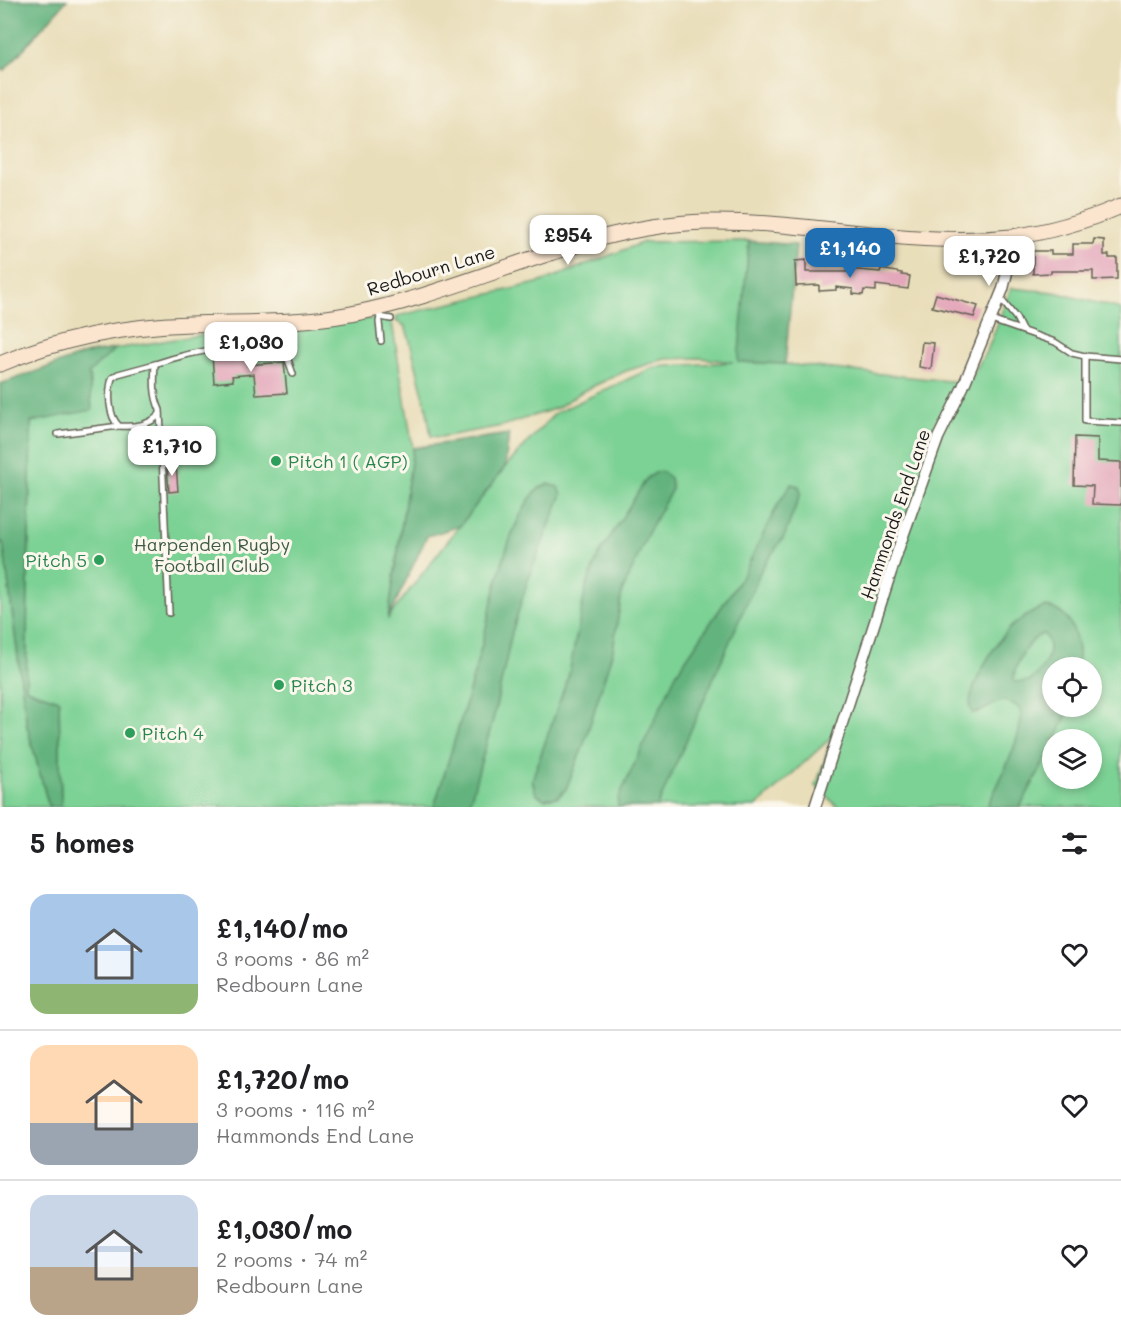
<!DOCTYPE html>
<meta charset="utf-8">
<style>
body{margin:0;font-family:Mali,sans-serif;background:#f6f6f6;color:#202124;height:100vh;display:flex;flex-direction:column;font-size:22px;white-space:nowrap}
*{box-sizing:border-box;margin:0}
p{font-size:20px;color:#757577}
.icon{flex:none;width:33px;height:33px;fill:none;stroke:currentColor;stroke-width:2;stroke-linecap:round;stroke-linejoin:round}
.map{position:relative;height:807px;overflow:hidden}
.panel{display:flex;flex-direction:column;background:#fff;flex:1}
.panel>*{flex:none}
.fabs{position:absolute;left:1042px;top:657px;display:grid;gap:12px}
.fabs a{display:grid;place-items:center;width:60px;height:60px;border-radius:50%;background:#fff;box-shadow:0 3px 9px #0003;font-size:30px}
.price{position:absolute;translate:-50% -51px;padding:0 14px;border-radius:12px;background:#fff;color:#222;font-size:20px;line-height:39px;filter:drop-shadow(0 2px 3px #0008)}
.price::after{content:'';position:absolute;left:50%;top:36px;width:18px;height:14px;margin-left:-9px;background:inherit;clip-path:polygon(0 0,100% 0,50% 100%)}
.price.active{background:#1f6fb2;color:#fff}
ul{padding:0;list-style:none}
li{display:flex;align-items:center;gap:18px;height:150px;padding:0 30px}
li+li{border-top:2px solid #e0e0e0}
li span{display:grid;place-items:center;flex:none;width:168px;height:120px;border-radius:18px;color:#555}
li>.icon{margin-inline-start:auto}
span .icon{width:72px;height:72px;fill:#fffc;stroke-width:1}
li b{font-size:26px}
h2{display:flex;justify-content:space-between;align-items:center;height:72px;padding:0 30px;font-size:26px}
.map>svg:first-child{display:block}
.green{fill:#7bd194;stroke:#4c7658;stroke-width:1.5;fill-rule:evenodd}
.forest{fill:#64b37e;stroke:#40684d;stroke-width:1.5;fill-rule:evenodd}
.building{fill:#e4a8bb}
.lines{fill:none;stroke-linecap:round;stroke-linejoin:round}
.service-casing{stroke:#646053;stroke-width:8}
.minor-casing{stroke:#646053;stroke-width:13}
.secondary-casing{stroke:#646053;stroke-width:17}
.service{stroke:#fff;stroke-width:5}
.minor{stroke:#fff;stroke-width:10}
.secondary{stroke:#fbe5cf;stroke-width:15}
.leisure-dot{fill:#2e9e5b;stroke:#fbf7ec;stroke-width:2}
.labels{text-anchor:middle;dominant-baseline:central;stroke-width:6;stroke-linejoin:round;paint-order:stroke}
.street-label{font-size:18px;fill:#1c1c1c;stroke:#fbf7ec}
.leisure-label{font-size:18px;fill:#27864d;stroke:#fbf7ec;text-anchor:start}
.park-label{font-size:18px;fill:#3d5b46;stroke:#fbf7ec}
</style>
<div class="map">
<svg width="1121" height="807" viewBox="0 0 1121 807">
<rect width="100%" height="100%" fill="#fbf7ec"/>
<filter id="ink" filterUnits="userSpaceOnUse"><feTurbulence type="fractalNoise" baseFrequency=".0167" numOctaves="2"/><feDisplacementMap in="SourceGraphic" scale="12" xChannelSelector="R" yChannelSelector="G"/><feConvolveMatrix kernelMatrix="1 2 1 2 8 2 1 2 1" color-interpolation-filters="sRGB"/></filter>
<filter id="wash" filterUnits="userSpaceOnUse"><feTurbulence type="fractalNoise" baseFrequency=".008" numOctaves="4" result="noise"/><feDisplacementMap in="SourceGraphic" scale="24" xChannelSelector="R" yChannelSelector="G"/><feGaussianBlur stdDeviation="1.35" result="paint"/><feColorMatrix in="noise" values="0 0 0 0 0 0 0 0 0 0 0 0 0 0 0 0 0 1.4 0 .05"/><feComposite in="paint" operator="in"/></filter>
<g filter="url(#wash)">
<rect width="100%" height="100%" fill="#e9deba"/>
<g class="green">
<path d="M749 241 739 362 785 364 968 383 989 346 1011 288 1054 292 1121 309V807H838L816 786 832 737 756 807H61L59 700 26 689 31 422 85 354 224 331 391 317 413 448 388 618 505 467 555 413 654 367 733 362 700 358 665 359 626 371 583 391 557 408 502 426 441 437 431 436 427 411 410 341 405 326 396 321 397 316 541 282 644 242ZM1053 668H1092V706H1053ZM1053 740H1092V778H1053Z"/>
<path d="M0 542H3L27 726 49 807H0Z"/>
</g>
<g class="forest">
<path d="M0 0H67L4 71 0 66Z"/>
<path d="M749 241 796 245 785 364 738 362Z"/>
<path d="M115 349 89 373 92 410 31 422 26 689 59 700 61 807H49L27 726 3 542H0V384L85 354Z"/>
<path d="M509 434 505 467 460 526 427 536 388 619 413 448Z"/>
<path d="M657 472H662L670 478 672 489 650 529 622 592 613 650 584 744 566 789 558 797 544 799 536 794 532 780 569 674 586 587 598 556 647 478Z"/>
<path d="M549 484 558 487 562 494 530 574 512 632 494 716 471 798 467 807H434C451 753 468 699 482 644 493 600 503 543 526 505 532 495 538 486 549 484Z"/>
<path d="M791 484 799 486 801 493 784 537 762 568 657 807H618V799L676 674 743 575 778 504Z"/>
<path d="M1045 607C1074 610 1080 644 1078 667L1053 668V706L1070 707 1056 739 1053 740V746L1020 807H987C996 787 1029 727 1019 708 997 690 990 714 972 713 962 695 997 639 1012 626 1022 618 1032 611 1045 607ZM1044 634C1056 651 1044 670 1030 681L1015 682C1010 671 1030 635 1044 634Z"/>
</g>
<g id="blocks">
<g class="building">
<path d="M1094 239 1104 240V255H1109V258H1117V279L1093 280V271H1051V273L1033 274V251H1051V254H1073V244H1093Z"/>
<path d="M806 260V272H847V269L880 272 881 269 902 273V275L910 276 908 289 876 285V291L864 290 863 295 853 294V289L836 287V290L819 291V285L796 286 795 261Z"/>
<path d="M936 294 978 306 974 317 932 307Z"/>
<path d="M922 342 934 343 931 369 919 367Z"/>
<path d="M246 352 247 365 284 362 287 393 256 395 254 374 232 376 233 381 214 383 212 355Z"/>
<path d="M1075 437 1098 438V461L1121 462V505L1092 504 1093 486 1074 485Z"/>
<path d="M176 463 178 491 169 492 167 464Z"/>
</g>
</g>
</g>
<g filter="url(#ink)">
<use href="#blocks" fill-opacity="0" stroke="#646053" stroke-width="1.5"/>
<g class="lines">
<defs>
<g id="service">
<path d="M1000 298 1016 318 1022 330"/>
<path d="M376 310 380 317 379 322 381 341"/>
<path d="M380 317 391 319"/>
<path d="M991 320 1055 342 1072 353 1085 356 1121 359"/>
<path d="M284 323 285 351 293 374"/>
<path d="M1085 356V421L1121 423"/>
<path d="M155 364 118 374 112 378C108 392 108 416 119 426 134 427 149 426 160 414"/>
<path d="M58 434 119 426"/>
<path d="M169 613 160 410C153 395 154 380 155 364 202 348 236 345 285 348"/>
</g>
<path id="minor" d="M815 807 900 544 938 438 963 387 1003 289 1011 256 1012 236"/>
<path id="secondary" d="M0 364C61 338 123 326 190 324 244 322 298 324 351 314 471 291 582 225 706 222 808 220 909 248 1011 237 1049 232 1086 221 1121 206"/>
</defs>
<use href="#service" class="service-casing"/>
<use href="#minor" class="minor-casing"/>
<use href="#secondary" class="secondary-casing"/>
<use href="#service" class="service"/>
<use href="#minor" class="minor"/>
<use href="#secondary" class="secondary"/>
</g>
</g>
<g class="leisure-dot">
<circle cx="276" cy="461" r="6"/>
<circle cx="99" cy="560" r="6"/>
<circle cx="279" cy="685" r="6"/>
<circle cx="130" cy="733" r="6"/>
</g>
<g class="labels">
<g class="street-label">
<text transform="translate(431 270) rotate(-17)">Redbourn Lane</text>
<text transform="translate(895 514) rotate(-71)">Hammonds End Lane</text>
</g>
<g class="leisure-label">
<text x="288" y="461">Pitch 1 ( AGP)</text>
<text x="87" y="560" text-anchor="end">Pitch 5</text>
<text x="291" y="685">Pitch 3</text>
<text x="142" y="733">Pitch 4</text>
</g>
<g class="park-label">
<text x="212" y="544">Harpenden Rugby<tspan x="212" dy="21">Football Club</tspan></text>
</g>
</g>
</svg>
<div class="fabs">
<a><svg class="icon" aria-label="locate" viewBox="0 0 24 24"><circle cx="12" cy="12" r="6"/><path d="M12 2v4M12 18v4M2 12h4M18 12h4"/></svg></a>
<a><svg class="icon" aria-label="layers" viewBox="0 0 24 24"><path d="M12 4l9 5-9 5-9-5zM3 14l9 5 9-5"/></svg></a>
</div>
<b class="price" style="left:568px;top:266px">£954</b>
<b class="price active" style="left:850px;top:279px">£1,140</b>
<b class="price" style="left:989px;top:287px">£1,720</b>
<b class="price" style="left:251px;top:373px">£1,030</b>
<b class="price" style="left:172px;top:477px">£1,710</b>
</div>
<section class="panel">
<h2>5 homes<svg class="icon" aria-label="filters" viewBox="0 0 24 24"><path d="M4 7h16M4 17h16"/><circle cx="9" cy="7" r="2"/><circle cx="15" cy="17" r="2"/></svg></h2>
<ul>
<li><span style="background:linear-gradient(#a9c7e8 75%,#8fb573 0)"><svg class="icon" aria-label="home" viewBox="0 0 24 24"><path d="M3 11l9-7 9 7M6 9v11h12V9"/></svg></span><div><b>£1,140/mo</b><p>3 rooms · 86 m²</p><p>Redbourn Lane</p></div><svg class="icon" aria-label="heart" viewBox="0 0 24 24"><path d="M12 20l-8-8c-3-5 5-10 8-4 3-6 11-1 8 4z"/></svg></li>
<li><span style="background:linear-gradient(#ffd9b3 65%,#9aa5b1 0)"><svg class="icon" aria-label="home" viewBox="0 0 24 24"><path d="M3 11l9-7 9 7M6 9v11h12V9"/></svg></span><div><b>£1,720/mo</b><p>3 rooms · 116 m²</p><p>Hammonds End Lane</p></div><svg class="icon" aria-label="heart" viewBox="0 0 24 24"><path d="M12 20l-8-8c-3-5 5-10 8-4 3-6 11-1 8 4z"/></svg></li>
<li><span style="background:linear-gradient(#c9d6e8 60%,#b9a48a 0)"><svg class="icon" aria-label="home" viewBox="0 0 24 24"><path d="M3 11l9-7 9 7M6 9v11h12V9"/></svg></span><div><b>£1,030/mo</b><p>2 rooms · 74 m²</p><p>Redbourn Lane</p></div><svg class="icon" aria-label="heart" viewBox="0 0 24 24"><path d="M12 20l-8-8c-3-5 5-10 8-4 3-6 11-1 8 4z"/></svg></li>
</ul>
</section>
